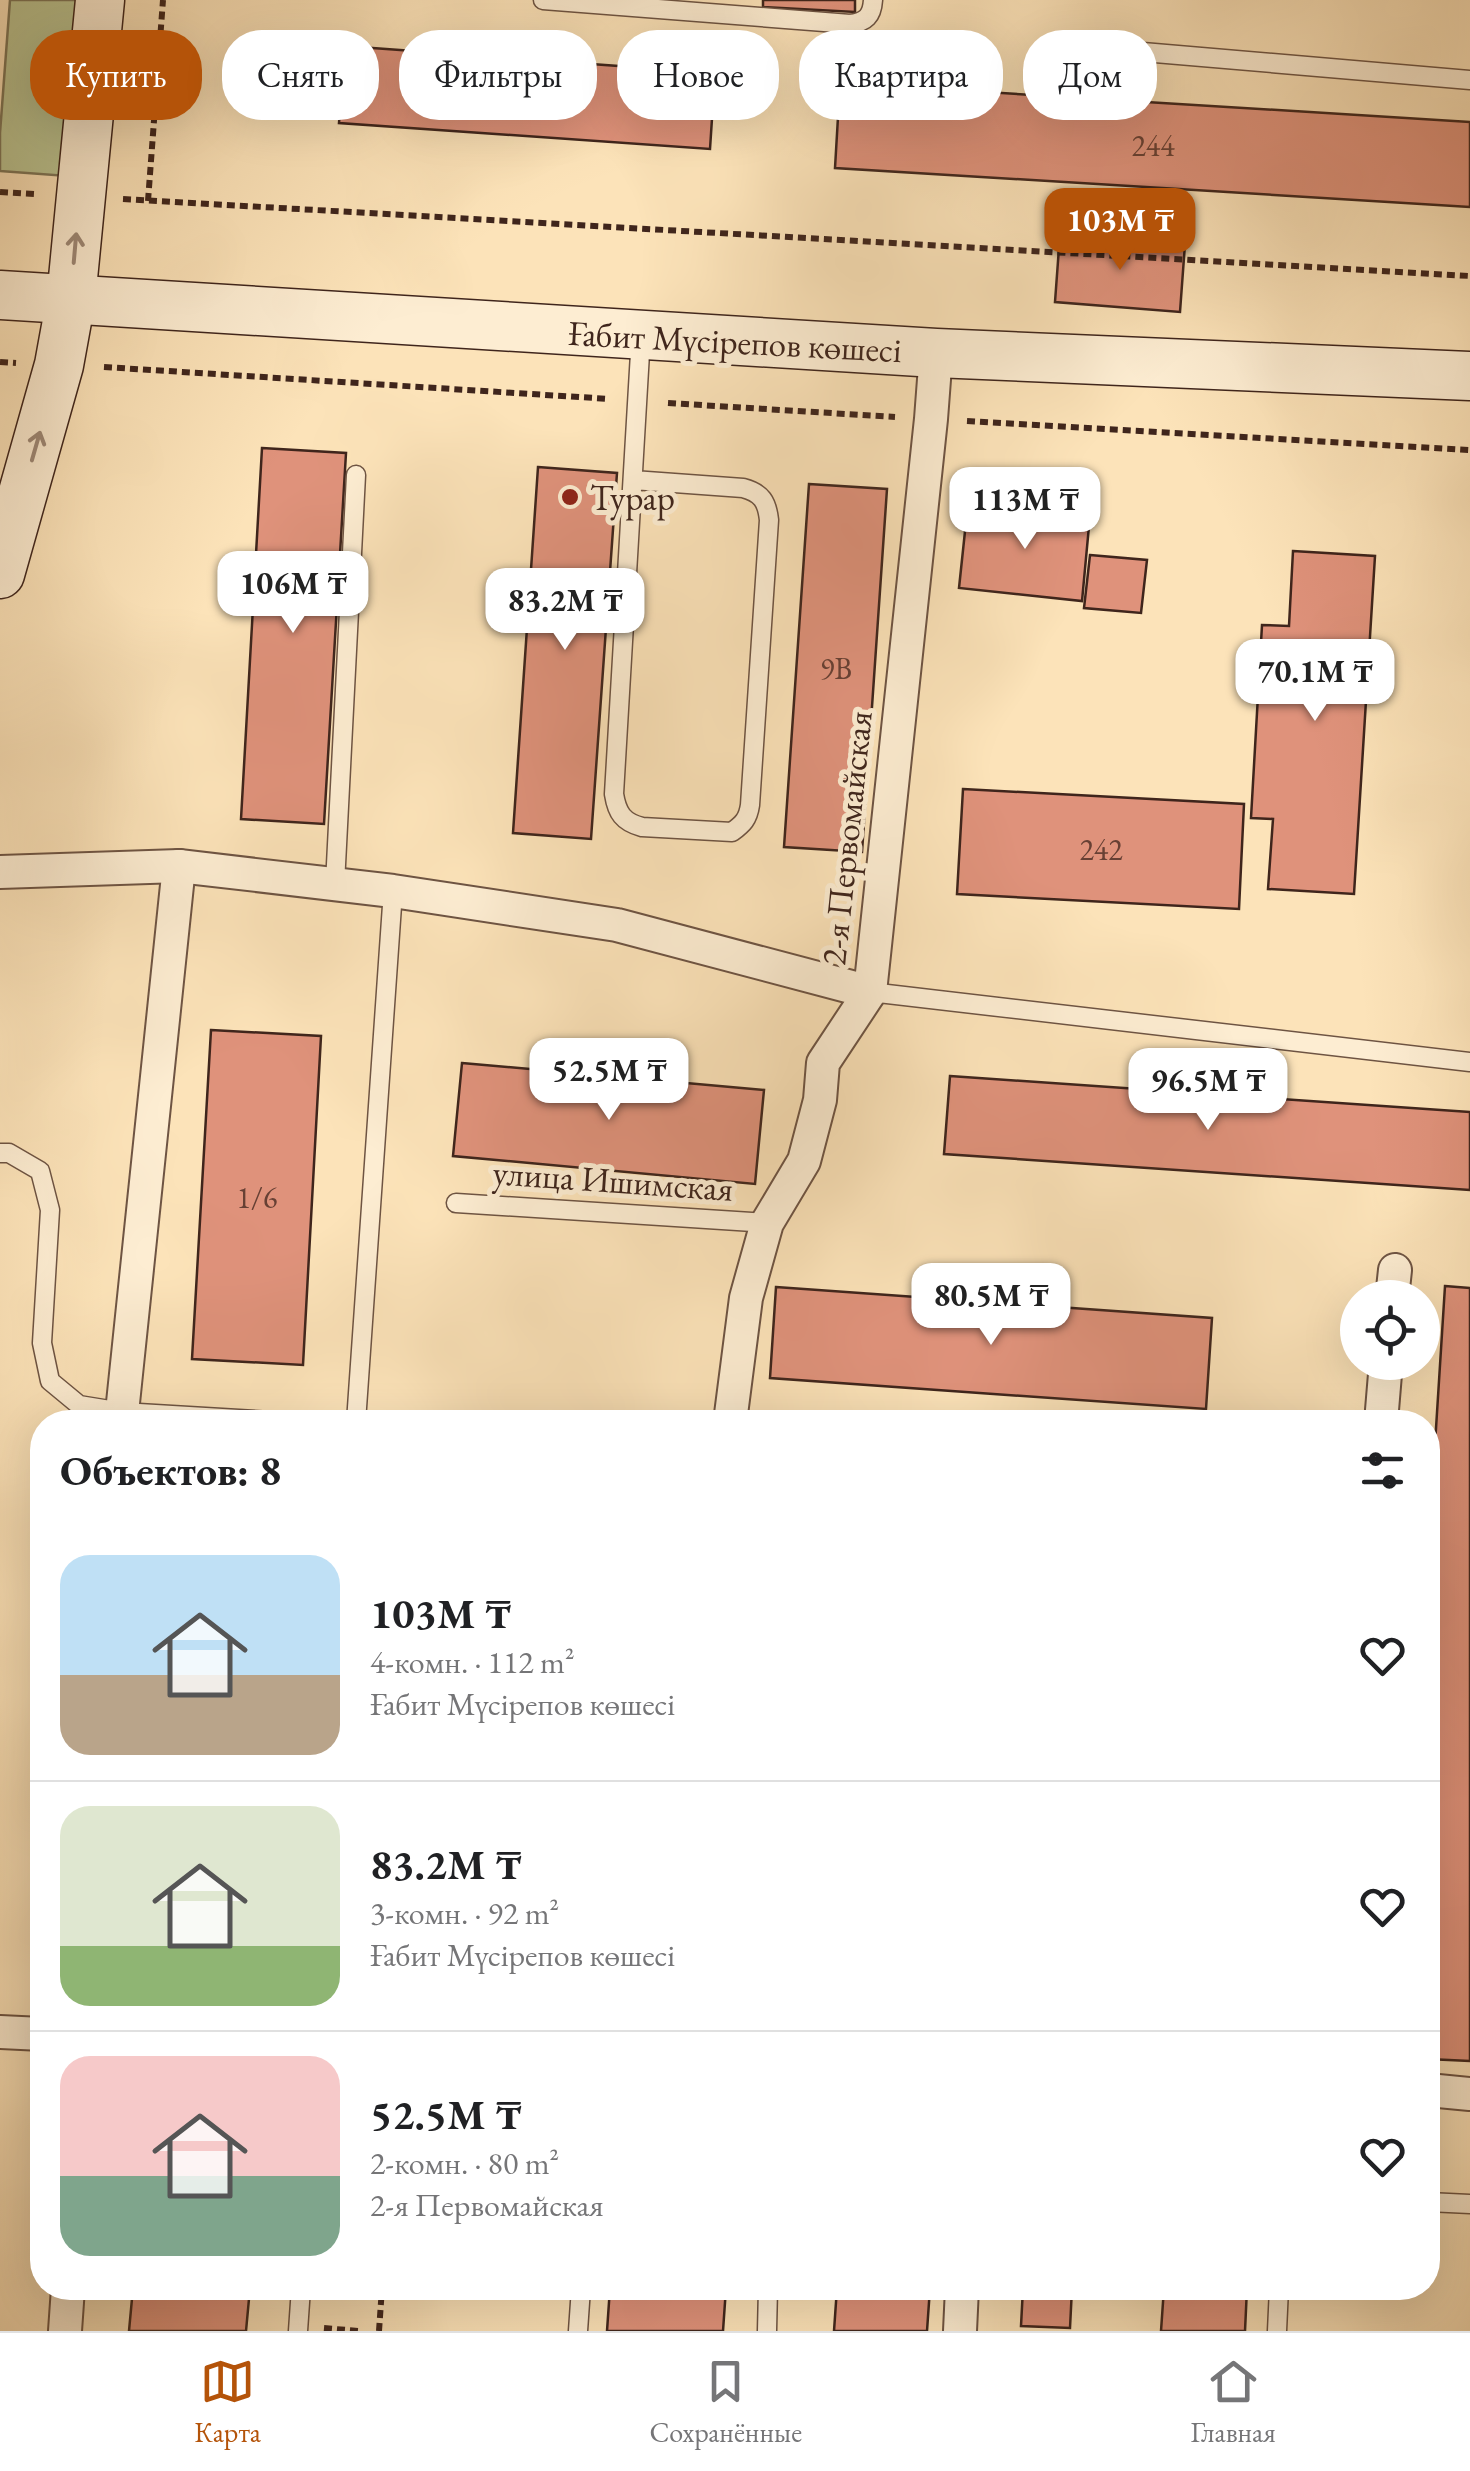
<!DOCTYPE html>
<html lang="ru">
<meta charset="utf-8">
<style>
body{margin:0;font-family:"EB Garamond",serif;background:#f2f2f2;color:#202124;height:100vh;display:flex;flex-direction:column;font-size:38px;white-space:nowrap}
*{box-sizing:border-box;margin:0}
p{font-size:32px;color:#757577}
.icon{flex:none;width:55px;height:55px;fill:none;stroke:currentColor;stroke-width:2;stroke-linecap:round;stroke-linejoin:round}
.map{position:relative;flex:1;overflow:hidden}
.side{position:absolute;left:30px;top:1410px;width:1410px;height:890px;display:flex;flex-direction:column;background:#fff;border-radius:40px;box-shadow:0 10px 40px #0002}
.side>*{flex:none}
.hud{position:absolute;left:30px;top:30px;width:1410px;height:90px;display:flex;gap:20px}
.buttons{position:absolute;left:1340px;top:1280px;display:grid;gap:20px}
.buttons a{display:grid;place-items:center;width:100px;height:100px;border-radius:50%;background:#fff;box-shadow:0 10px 40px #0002;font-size:50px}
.price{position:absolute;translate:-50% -85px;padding:0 22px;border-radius:20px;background:#fff;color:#222;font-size:32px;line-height:65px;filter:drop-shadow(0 2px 5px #0008)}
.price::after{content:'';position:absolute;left:50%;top:60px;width:30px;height:22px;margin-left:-15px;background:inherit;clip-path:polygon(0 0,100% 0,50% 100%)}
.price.selected{background:#b45309;color:#fff}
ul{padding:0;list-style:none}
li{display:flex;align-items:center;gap:30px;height:250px;padding:0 30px}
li+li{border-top:2px solid #e0e0e0}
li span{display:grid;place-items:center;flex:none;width:280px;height:200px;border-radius:30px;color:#555}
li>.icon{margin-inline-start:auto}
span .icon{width:120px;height:120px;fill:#fffc;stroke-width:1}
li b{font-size:42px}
h2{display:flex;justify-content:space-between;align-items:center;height:120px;padding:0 30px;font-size:42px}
.pill{padding:0 35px;border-radius:40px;background:#fff;box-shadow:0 10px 40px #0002;font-size:35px;line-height:90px}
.pill.selected{background:#b45309;color:#fff}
.dock{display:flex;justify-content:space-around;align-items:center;height:140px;border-top:2px solid #e0e0e0;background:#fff;font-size:28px;color:#757577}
.dock a{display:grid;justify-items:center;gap:5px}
.dock .selected{color:#b45309}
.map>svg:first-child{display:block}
.green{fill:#bac593;stroke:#7c7558;stroke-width:2.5}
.building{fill:#df927b;stroke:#3f251c;stroke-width:2.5}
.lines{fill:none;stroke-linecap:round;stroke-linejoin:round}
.service-casing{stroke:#6e5443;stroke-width:21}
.minor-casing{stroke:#6e5443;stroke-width:36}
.secondary-casing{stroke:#3f251c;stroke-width:51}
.path{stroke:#3f251c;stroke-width:6;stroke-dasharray:8 5;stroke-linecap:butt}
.service{stroke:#fdedd2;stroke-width:18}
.minor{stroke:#fdedd2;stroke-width:32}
.secondary{stroke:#fdedd2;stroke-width:48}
.oneway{stroke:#9e8977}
.poi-dot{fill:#8f2418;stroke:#fdedd2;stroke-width:4}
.labels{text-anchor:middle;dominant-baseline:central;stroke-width:10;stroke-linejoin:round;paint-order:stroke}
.number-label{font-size:30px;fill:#674034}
.street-label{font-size:35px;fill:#3f251c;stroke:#fdedd2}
.poi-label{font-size:35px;fill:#3f251c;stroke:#fdedd2;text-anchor:start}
</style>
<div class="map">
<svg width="1470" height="2331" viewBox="0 0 1470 2331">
<rect width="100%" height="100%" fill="#fce3b9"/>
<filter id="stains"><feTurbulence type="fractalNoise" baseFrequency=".002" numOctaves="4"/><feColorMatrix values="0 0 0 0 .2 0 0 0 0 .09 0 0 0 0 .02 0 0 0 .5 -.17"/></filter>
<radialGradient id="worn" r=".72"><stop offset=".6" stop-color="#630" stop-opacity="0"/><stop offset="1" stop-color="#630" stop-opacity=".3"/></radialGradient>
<path class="green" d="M10 0H79L67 176 0 171V133Z"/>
<g class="building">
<path d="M763 0H855V12L763 7Z"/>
<path d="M345 46 715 73 710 149 339 123Z"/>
<path d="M840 83 1470 122V207L835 168Z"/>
<path d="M1060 234 1185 244 1180 312 1055 302Z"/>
<path d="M262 448 346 453 324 824 241 819Z"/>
<path d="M538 467 617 473 591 839 513 833Z"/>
<path d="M809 484 887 489 862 852 784 847Z"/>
<path d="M968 503 1090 515 1082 601 959 588Z"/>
<path d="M1293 551 1375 556 1354 894 1268 889 1273 819 1251 818 1262 625 1289 626Z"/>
<path d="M1090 555 1147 560 1141 613 1084 608Z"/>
<path d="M963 789 1244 804 1239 909 957 894Z"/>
<path d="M211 1030 321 1036 303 1365 192 1359Z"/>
<path d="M462 1063 764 1090 755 1184 453 1156Z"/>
<path d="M950 1076 1470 1112V1190L944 1154Z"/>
<path d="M1445 1286 1470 1288V2061L1428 2059V1555Z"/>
<path d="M776 1287 1212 1318 1206 1409 770 1378Z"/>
<path d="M133 2288H250L246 2331H129Z"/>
<path d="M610 2288H726L723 2331H607Z"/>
<path d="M837 2288H930L927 2331H834Z"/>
<path d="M1023 2288H1072L1070 2328 1021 2326Z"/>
<path d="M1164 2288H1247L1245 2331H1161Z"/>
</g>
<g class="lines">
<defs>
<g id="service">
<path d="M543 0 850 24C866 22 872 16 873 0"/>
<path d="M1096 48 1470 80"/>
<path d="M633 480 743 488C762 493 767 502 769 520L750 805C748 819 743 824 732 832L642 827C623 822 617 813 614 794L641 336"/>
<path d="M335 884 356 475"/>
<path d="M870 992 1470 1062"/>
<path d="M0 1153H9L40 1171 50 1210 42 1343 50 1381 79 1405 122 1412 289 1422"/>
<path d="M456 1203 767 1223"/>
<path d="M356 1422 393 891"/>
<path d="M1428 2202 1470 2204"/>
<path d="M298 2331 301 2288"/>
<path d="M578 2331 581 2288"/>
<path d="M767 2331 768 2288"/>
<path d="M1277 2331 1279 2288"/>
</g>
<g id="minor">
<path d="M0 872 179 866 393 891 617 925 870 992"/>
<path d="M1392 1298 1395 1270"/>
<path d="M121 1422 179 866"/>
<path d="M730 1422 746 1298 767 1223 804 1161 820 1100 823 1063 870 992 931 419 936 353"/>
<path d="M1381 1422 1386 1362"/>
<path d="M0 2032 42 2034"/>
<path d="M1428 2090 1470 2094"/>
<path d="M65 2331 68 2288"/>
<path d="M960 2331 962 2288"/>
</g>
<g id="secondary">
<path d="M0 295 936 353 1470 376"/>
<path d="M0 574 59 365 71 299 100 0"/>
</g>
</defs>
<use href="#service" class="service-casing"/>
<use href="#minor" class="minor-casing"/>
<use href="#secondary" class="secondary-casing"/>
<g class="path">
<path d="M0 192 36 194"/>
<path d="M123 199 1470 276"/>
<path d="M148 201 163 0"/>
<path d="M0 362 16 363"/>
<path d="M104 367 610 399"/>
<path d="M668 403 895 417"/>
<path d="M967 421 1470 450"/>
<path d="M324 2328 358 2331"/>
<path d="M379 2331 382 2288"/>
</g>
<use href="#service" class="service"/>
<use href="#minor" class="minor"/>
<use href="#secondary" class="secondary"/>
</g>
<defs><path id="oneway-shaft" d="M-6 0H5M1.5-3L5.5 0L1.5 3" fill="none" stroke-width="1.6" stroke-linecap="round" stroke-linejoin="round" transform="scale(2.5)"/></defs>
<g class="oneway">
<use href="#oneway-shaft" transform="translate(75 248) rotate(-85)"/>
<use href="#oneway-shaft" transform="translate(36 446) rotate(-74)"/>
</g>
<circle class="poi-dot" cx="570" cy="497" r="10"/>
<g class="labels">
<g class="number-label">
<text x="1153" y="145">244</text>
<text x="836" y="668">9В</text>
<text x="1101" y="849">242</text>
<text x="257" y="1197">1/6</text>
</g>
<g class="street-label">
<text transform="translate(735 341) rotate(3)">Ғабит Мүсірепов көшесі</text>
<text transform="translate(846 838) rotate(-84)">2-я Первомайская</text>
<text transform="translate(613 1180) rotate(4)">улица Ишимская</text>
</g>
<g class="poi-label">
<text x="590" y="497">Турар</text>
</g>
</g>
<rect width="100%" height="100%" filter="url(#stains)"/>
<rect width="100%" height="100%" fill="url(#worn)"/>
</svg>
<div class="buttons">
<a><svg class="icon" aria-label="locate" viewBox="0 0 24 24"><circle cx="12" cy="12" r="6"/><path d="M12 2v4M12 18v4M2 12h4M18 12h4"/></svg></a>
</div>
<b class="price selected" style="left:1120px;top:273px">103M ₸</b>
<b class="price" style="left:1025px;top:552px">113M ₸</b>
<b class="price" style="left:293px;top:636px">106M ₸</b>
<b class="price" style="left:565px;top:653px">83.2M ₸</b>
<b class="price" style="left:1315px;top:724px">70.1M ₸</b>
<b class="price" style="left:609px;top:1123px">52.5M ₸</b>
<b class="price" style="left:1208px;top:1133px">96.5M ₸</b>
<b class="price" style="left:991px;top:1348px">80.5M ₸</b>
<div class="hud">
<a class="pill selected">Купить</a>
<a class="pill">Снять</a>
<a class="pill">Фильтры</a>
<a class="pill">Новое</a>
<a class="pill">Квартира</a>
<a class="pill">Дом</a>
</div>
<section class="side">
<h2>Объектов: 8<svg class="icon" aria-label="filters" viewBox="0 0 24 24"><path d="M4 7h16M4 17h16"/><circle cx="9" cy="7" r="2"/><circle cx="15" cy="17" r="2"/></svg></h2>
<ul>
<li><span style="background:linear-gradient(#bfe0f5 60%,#b9a48a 0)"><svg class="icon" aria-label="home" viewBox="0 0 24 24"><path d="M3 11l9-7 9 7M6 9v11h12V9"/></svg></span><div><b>103M ₸</b><p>4-комн. · 112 m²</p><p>Ғабит Мүсірепов көшесі</p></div><svg class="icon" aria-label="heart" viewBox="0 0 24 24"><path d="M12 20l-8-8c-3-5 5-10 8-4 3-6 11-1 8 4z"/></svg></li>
<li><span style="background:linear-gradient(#dfe7d0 70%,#8fb573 0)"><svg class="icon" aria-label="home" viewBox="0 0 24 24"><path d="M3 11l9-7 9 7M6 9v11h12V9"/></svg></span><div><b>83.2M ₸</b><p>3-комн. · 92 m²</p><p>Ғабит Мүсірепов көшесі</p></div><svg class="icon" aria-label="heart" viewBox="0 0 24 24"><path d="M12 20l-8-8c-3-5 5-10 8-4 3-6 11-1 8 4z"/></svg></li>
<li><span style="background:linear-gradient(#f6c9c9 60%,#7fa58c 0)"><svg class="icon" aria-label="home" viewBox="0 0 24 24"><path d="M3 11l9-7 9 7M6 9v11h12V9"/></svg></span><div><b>52.5M ₸</b><p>2-комн. · 80 m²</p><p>2-я Первомайская</p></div><svg class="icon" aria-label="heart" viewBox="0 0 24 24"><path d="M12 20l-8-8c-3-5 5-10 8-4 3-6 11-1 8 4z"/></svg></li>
</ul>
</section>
</div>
<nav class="dock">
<a class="selected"><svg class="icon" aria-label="map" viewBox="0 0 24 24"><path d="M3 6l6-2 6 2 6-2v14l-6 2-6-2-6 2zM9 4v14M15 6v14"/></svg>Карта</a>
<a><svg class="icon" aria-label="saved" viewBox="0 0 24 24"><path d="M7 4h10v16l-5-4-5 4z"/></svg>Сохранённые</a>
<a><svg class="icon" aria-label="home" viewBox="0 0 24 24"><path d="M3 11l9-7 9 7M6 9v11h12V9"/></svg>Главная</a>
</nav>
